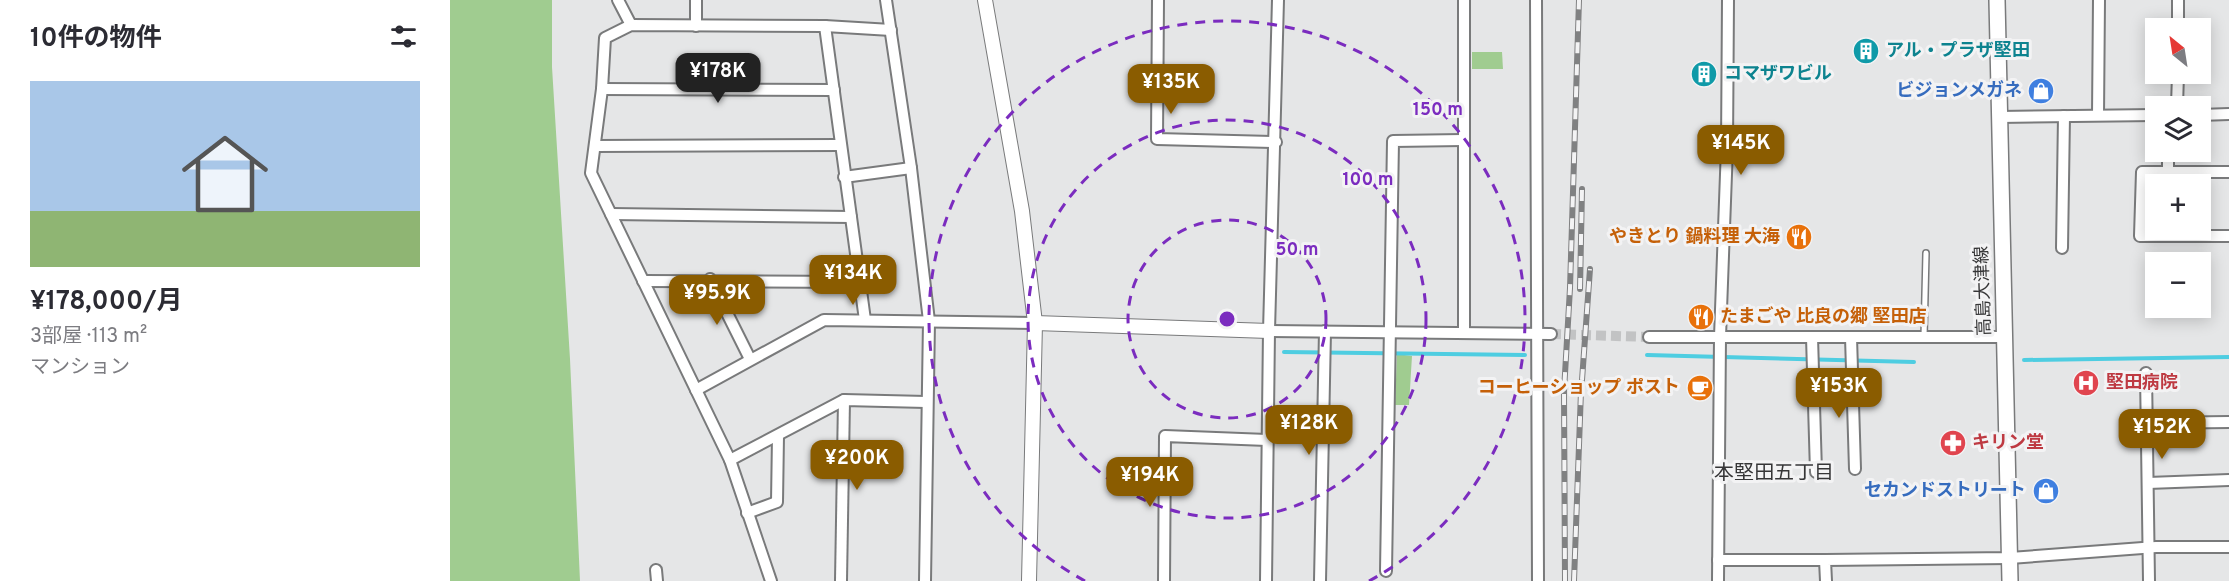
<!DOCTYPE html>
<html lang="ja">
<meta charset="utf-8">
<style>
body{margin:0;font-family:Overpass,"Noto Sans JP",sans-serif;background:#f7f7f7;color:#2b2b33;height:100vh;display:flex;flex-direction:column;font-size:22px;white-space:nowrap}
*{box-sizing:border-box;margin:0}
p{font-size:20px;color:#7c7c81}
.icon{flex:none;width:33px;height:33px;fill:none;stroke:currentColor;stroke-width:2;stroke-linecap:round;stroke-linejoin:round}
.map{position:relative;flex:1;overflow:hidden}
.panel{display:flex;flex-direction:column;background:#fff;width:450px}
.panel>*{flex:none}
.needle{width:39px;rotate:330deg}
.buttons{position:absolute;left:1695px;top:18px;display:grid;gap:12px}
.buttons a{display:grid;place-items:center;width:66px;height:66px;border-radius:0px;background:#fff;box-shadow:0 3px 15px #0003;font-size:30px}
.price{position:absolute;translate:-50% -51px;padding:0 14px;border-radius:12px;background:#8a5c00;color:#fff;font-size:20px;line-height:39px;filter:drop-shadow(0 2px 3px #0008)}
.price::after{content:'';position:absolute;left:50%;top:36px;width:18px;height:14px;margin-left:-9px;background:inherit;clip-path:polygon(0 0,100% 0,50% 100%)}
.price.selected{background:#222;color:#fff}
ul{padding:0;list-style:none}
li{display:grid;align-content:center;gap:12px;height:318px;padding:0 30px}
li span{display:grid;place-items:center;height:186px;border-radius:0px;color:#555}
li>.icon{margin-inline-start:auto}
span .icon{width:108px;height:108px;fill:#fffc;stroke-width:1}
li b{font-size:26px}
h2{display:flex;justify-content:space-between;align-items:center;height:72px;padding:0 30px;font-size:26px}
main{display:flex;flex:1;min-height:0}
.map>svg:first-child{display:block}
.green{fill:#a0cc90}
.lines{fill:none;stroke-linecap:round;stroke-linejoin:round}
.stream{stroke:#4ecde1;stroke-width:4}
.minor-tunnel{stroke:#c2c3c4;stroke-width:10;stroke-dasharray:10 5;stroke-linecap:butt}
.service-casing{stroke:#797a7b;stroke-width:8}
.minor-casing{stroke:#797a7b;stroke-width:14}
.tertiary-casing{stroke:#797a7b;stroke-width:16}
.secondary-casing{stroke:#797a7b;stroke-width:18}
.service{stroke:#fff;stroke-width:5}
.minor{stroke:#fff;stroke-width:10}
.tertiary{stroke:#fff;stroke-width:14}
.secondary{stroke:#fff;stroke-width:15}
.rail-casing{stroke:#808182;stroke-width:6}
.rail{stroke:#f3f3f4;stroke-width:4;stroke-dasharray:11;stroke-linecap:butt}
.ring{fill:none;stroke:#7b2cbf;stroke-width:3;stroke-dasharray:10 8}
.labels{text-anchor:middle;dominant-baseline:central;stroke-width:6;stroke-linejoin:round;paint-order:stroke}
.culture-label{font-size:18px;font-weight:bold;fill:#0d838f;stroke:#f3f3f4;text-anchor:start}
.shop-label{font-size:18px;font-weight:bold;fill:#366cbe;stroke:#f3f3f4;text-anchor:end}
.food-label{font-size:18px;font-weight:bold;fill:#c56008;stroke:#f3f3f4;text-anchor:end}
.street-label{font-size:18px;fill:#363637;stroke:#f3f3f4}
.health-label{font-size:18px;font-weight:bold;fill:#be3a42;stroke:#f3f3f4;text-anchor:start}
.neighbourhood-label{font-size:20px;fill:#363637;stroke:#f3f3f4}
.centre{fill:#7b2cbf;stroke:#f3f3f4;stroke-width:3}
.ring-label{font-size:18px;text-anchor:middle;font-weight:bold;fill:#7b2cbf;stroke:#f3f3f4;stroke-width:6;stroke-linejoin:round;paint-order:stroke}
</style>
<main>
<section class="panel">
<h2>10件の物件<svg class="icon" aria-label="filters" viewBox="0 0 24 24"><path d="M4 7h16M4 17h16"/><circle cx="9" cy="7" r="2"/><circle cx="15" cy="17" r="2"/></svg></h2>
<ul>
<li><span style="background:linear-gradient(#a9c7e8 70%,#8fb573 0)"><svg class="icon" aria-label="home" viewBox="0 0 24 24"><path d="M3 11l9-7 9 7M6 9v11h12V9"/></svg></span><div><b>¥178,000/月</b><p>3部屋 · 113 m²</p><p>マンション</p></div></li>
</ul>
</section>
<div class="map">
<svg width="1779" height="581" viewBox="0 0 1779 581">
<rect width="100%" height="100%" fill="#e5e6e7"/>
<g class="green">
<path d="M0 0H102V67L120 359 130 581H0Z"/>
<path d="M1022 52H1052L1053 69H1022Z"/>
<path d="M947 354 962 356 959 405H945Z"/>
</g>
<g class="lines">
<g class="stream">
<path d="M834 352 1075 355"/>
<path d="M1197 355 1464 362"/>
<path d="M1574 360 1779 357"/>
</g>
<path class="minor-tunnel" d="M1101 334 1199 337"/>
<defs>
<path id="service" d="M1474 337 1476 253"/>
<g id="minor">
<path d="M168 0 181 25"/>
<path d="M436 0 461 168 479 321 475 581"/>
<path d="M708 0 707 139 826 142"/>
<path d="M1014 0V332"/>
<path d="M1086 0 1088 581"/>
<path d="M246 26V0"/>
<path d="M375 26 415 320"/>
<path d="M1728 28V0"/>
<path d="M152 89 384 90"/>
<path d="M1727 106 1728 74"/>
<path d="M1648 115 1649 0"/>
<path d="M1750 115 1779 114"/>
<path d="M1549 117 1706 115"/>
<path d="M145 146 390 145"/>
<path d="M1718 171V152"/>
<path d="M1779 172H1692L1690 236H1779"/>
<path d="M394 177 461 168"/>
<path d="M161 214 401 217"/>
<path d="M1612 248 1614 116"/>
<path d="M260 279 300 359"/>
<path d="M193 281 409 282"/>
<path d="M819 331 1101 334"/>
<path d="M1199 337H1555"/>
<path d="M1362 337 1366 472"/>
<path d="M1401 337 1405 469"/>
<path d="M1696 373 1699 581"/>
<path d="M246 390 374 320 585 323"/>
<path d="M1697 423 1779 422"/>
<path d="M280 460 394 400 476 402"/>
<path d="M1698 483 1779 480"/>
<path d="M297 513 327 502 328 436"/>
<path d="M1268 560H1375"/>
<path d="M206 570 207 581"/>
<path d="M936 571 943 141 1013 140"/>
<path d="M321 581 280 460 141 173 152 89 155 38 181 25 375 26 441 30"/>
<path d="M391 581 394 400"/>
<path d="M714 581 715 436 817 440"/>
<path d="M816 581 819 331 828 0"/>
<path d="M870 581 875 331"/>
<path d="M1268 581 1270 337 1277 147 1278 0"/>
<path d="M1376 581 1375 560 1560 558 1706 547H1779"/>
</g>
<g id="tertiary">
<path d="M535 0 572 211 585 323 579 581"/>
<path d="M585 323 819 331"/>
</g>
<path id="secondary" d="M1547 0 1560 581"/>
</defs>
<use href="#service" class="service-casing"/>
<use href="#minor" class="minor-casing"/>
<use href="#tertiary" class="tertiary-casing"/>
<use href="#secondary" class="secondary-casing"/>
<use href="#service" class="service"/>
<use href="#minor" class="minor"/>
<use href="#tertiary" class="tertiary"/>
<use href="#secondary" class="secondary"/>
<defs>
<g id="rail">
<path d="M1130 289 1132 189"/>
<path d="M1132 380 1140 269"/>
<path d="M1115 581 1114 391 1120 288 1129 0"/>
<path d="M1124 581 1131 391"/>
</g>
</defs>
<use href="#rail" class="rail-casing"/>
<use href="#rail" class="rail"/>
</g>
<g class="ring">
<circle cx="777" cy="319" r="99"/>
<circle cx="777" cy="319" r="199"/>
<path d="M635 581A298 298 0 1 1 919 581"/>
</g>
<defs>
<symbol id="building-disc" viewBox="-11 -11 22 22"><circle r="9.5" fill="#0f9aa8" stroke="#f3f3f4"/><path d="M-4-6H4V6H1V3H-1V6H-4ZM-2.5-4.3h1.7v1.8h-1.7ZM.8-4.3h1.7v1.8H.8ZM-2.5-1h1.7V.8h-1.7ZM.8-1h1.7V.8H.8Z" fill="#fff"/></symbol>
<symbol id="shop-disc" viewBox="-11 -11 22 22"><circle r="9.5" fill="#3f7fe0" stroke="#f3f3f4"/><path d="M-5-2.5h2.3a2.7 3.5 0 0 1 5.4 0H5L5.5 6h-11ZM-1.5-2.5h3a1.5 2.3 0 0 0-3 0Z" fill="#fff"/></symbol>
<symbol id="restaurant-disc" viewBox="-11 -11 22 22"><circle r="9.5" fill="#e8710a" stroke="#f3f3f4"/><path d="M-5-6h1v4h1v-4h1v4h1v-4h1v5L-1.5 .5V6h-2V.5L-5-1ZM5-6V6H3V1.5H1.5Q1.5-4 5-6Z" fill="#fff"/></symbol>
<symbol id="hospital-disc" viewBox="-11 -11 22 22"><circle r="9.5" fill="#e0444e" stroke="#f3f3f4"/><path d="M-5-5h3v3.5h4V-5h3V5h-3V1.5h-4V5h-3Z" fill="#fff"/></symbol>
<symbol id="cafe-disc" viewBox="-11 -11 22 22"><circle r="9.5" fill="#e8710a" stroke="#f3f3f4"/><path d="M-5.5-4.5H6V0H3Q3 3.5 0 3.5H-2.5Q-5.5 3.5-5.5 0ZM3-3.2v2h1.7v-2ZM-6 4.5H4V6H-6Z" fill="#fff"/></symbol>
<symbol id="pharmacy-disc" viewBox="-11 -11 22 22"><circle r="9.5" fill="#e0444e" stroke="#f3f3f4"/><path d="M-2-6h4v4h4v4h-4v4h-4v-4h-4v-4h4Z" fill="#fff"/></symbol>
</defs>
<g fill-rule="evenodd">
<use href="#building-disc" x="1401" y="36" width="30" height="30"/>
<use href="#building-disc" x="1239" y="59" width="30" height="30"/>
<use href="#shop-disc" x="1576" y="76" width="30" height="30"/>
<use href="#restaurant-disc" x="1334" y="222" width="30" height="30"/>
<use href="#restaurant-disc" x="1236" y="302" width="30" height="30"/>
<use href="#hospital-disc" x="1621" y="368" width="30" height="30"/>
<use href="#cafe-disc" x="1235" y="373" width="30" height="30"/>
<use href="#pharmacy-disc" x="1488" y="428" width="30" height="30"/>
<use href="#shop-disc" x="1581" y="476" width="30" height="30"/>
</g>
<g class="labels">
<g class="culture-label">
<text x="1436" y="51">アル・プラザ堅田</text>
<text x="1274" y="74">コマザワビル</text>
</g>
<g class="shop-label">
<text x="1572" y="91">ビジョンメガネ</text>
<text x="1576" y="491">セカンドストリート</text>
</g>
<g class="food-label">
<text x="1330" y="237">やきとり 鍋料理 大海</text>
<text x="1270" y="317" text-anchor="start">たまごや 比良の郷 堅田店</text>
<text x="1230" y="388">コーヒーショップ ポスト</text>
</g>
<g class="street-label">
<text transform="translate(1534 291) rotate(-92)">高島大津線</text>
</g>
<g class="health-label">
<text x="1656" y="383">堅田病院</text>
<text x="1522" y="443">キリン堂</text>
</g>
<g class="neighbourhood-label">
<text x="1324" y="474">本堅田五丁目</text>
</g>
</g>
<circle cx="777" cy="319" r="9" class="centre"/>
<g class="ring-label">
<text x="988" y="115">150 m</text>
<text x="918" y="185">100 m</text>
<text x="847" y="255">50 m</text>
</g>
</svg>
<div class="buttons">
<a><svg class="needle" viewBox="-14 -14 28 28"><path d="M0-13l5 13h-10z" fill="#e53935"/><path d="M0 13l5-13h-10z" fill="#7c7c81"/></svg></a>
<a><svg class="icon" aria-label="layers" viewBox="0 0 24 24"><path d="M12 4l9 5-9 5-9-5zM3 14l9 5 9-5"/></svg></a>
<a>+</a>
<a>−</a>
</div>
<b class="price selected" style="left:268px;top:104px">¥178K</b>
<b class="price" style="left:721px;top:115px">¥135K</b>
<b class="price" style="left:1291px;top:176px">¥145K</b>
<b class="price" style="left:403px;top:306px">¥134K</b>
<b class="price" style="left:267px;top:326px">¥95.9K</b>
<b class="price" style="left:1389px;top:419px">¥153K</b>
<b class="price" style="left:859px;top:456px">¥128K</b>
<b class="price" style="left:1712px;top:460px">¥152K</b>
<b class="price" style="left:407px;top:491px">¥200K</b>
<b class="price" style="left:700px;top:508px">¥194K</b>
</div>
</main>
